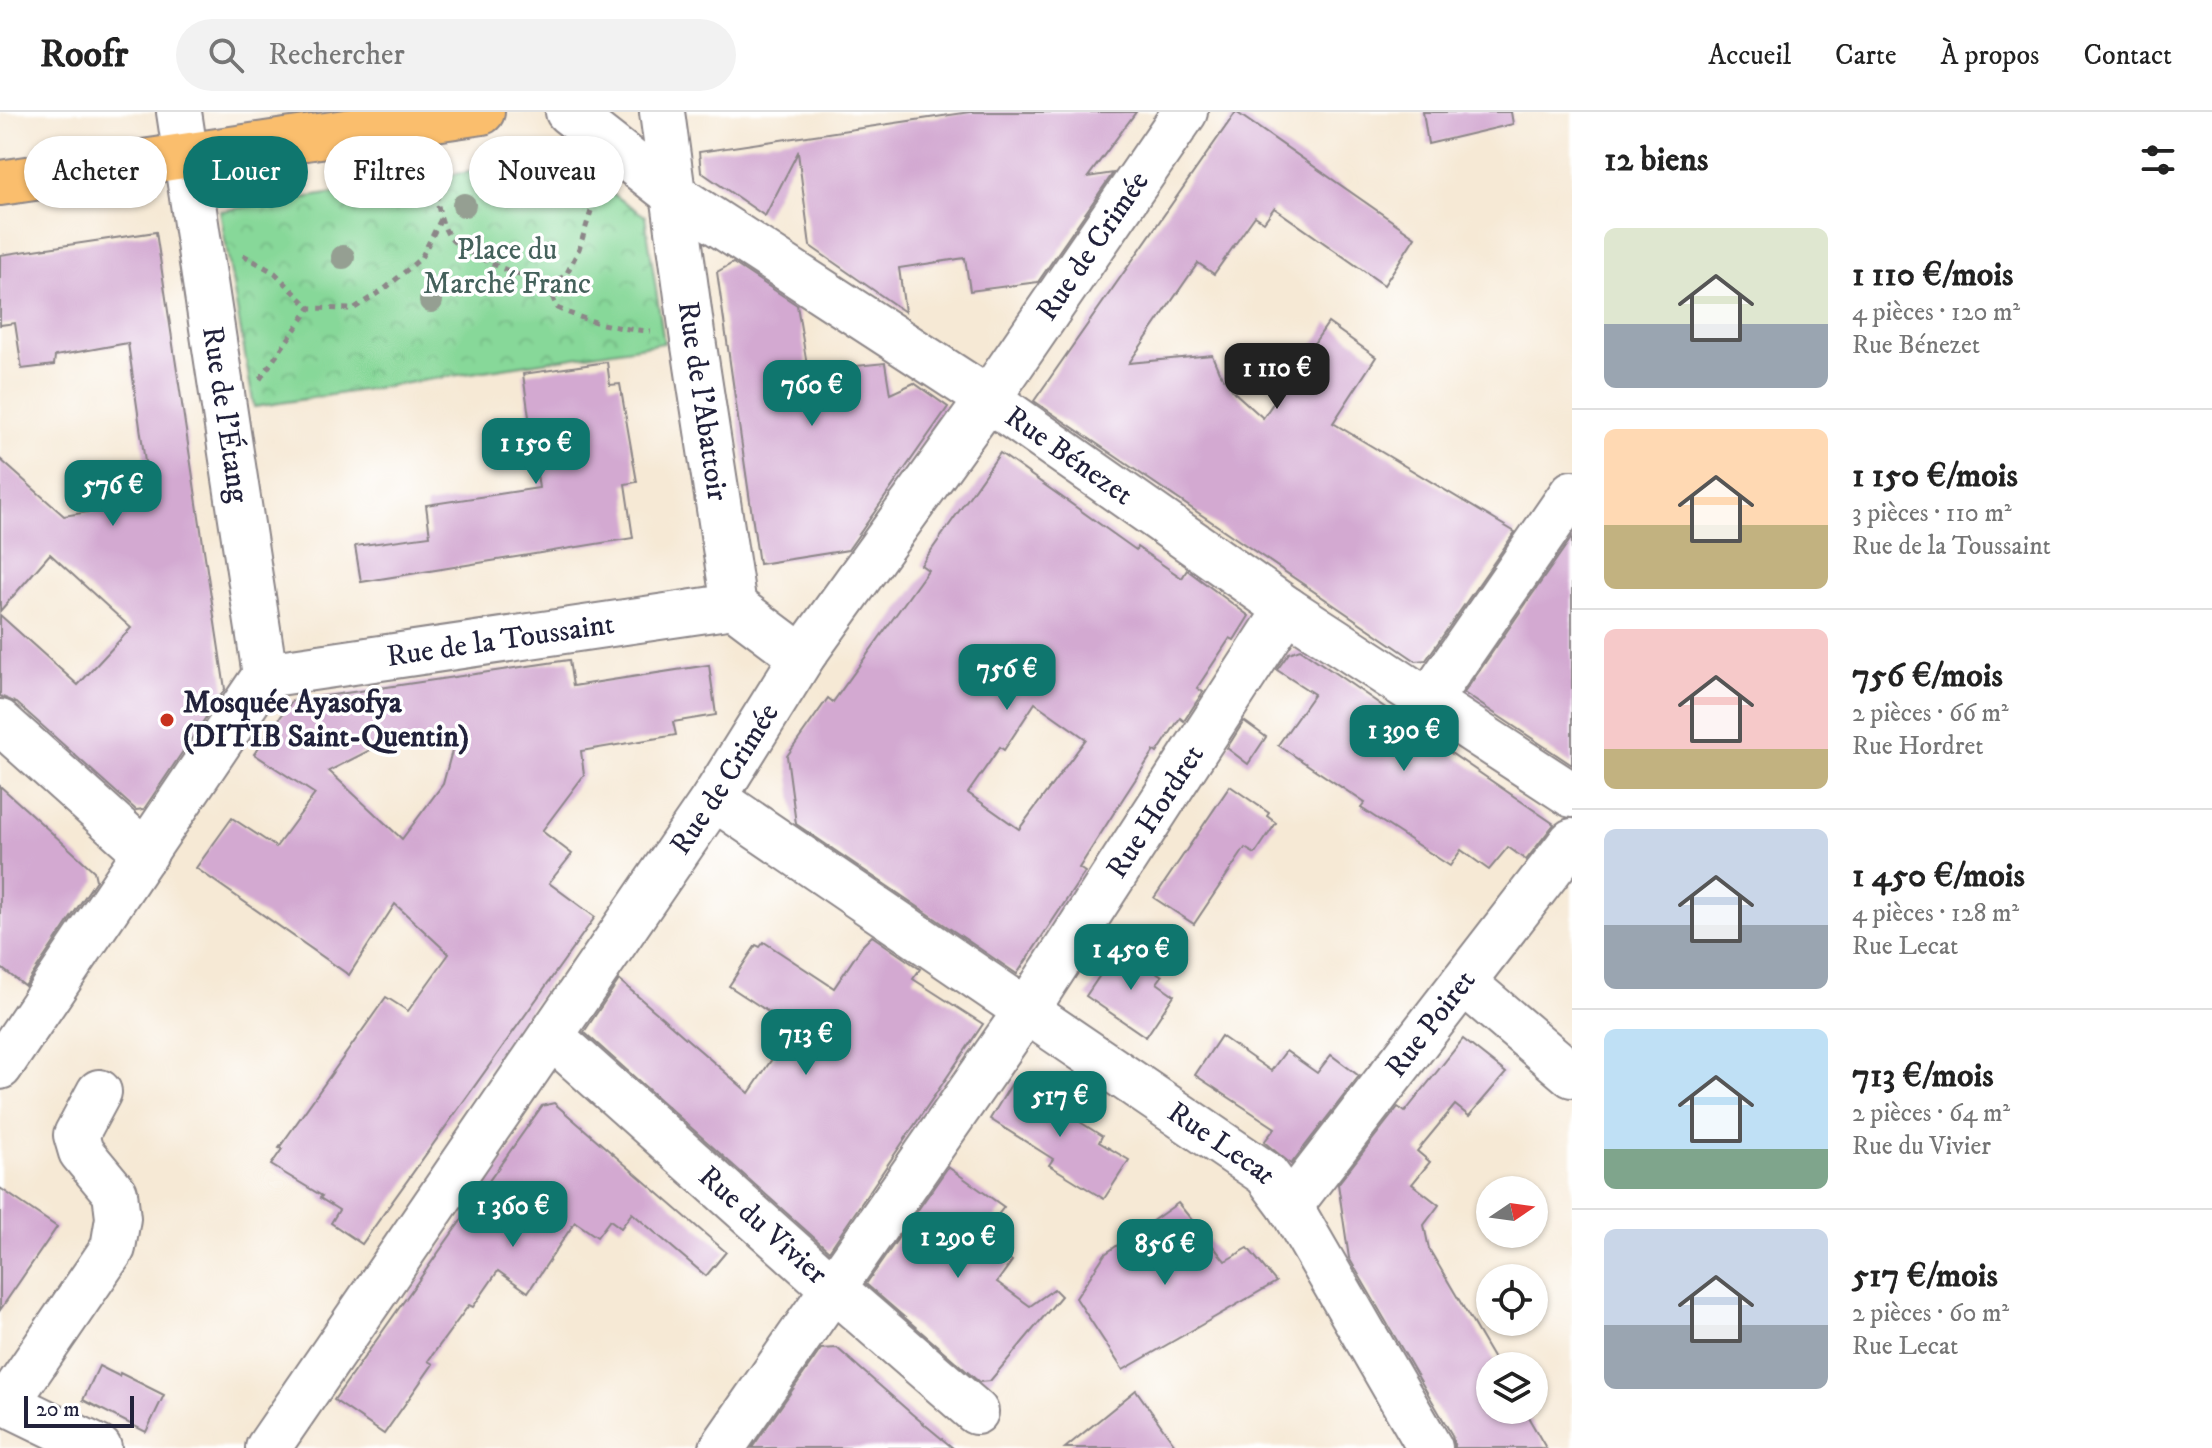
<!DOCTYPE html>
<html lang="fr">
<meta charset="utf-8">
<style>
body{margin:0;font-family:"IM FELL DW Pica",serif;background:#f2f2f2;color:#222;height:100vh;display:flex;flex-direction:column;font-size:30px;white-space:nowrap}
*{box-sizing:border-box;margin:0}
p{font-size:26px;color:#767676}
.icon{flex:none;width:44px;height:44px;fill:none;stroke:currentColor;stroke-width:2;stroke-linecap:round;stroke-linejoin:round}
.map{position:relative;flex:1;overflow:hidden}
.side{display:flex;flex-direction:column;background:#fff;width:640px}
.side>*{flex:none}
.guide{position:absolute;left:24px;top:24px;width:760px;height:72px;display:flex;gap:16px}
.needle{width:52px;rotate:77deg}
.fabs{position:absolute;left:1476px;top:1064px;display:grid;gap:16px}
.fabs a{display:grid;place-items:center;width:72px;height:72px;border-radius:50%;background:#fff;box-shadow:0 2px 6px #0004;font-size:40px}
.scale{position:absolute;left:24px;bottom:20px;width:110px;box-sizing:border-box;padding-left:8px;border:4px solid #22223b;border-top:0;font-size:22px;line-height:28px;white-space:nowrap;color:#22223b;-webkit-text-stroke:6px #fff;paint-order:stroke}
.price{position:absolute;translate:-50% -68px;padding:0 18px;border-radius:16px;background:#0f766e;color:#fff;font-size:26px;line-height:52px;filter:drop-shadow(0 2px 4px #0008)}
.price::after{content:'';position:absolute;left:50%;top:48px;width:24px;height:18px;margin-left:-12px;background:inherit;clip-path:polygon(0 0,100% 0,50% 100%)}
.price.selected{background:#222;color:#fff}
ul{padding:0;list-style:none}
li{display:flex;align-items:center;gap:24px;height:200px;padding:0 32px}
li+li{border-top:2px solid #e0e0e0}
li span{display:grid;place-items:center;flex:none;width:224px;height:160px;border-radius:12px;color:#555}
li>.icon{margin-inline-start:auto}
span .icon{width:96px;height:96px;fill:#fffc;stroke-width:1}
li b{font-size:34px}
h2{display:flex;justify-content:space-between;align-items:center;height:96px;padding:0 32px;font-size:34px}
.chip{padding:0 28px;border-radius:36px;background:#fff;box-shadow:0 2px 6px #0004;font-size:28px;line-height:72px}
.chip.selected{background:#0f766e;color:#fff}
header{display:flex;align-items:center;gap:48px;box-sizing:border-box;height:112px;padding:0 40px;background:#fff;border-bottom:2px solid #e0e0e0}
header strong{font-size:38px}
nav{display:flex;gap:44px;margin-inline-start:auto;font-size:28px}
.search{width:560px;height:72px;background:#f2f2f2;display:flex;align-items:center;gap:20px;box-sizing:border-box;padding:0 28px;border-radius:44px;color:#767676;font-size:30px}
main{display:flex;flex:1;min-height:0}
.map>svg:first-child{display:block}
.park{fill:url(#park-crowns);stroke:#547d6a;stroke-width:2}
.building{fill:#d3a9d1;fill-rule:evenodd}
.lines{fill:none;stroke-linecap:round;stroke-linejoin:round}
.minor-casing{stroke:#8c8688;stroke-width:48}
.major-casing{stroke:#8c8688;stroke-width:48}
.path{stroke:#8c8688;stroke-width:5;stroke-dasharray:6 6;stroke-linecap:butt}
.minor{stroke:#fff;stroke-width:44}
.major{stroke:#fabe6d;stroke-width:44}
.tree{fill:#959f92}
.poi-dot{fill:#c8321e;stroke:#fff;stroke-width:3}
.labels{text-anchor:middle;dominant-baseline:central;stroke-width:7;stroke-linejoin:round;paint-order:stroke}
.street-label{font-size:30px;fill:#22223b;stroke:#fff}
.park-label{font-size:30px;fill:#45625c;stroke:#fff}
.poi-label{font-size:30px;font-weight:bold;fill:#22223b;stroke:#fff;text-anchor:start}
</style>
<header>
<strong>Roofr</strong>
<div class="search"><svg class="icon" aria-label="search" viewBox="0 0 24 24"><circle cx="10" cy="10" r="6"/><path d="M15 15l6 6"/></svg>Rechercher</div>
<nav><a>Accueil</a><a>Carte</a><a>À propos</a><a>Contact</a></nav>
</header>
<main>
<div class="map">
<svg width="1572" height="1336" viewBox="0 0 1572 1336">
<defs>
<pattern id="park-crowns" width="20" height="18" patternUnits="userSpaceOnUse" patternTransform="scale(2)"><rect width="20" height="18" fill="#87d899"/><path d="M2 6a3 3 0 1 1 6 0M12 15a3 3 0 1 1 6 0" fill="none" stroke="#74b985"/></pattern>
</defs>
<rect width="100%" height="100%" fill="#fff"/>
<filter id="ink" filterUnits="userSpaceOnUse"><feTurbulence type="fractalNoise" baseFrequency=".0125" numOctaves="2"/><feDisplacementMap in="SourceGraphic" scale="16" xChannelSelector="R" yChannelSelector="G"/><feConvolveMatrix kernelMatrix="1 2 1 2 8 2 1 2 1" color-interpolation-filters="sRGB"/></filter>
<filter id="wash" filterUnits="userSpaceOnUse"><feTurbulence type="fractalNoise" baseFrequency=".006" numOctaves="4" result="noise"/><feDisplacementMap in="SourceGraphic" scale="32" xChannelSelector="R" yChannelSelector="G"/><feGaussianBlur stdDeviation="1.8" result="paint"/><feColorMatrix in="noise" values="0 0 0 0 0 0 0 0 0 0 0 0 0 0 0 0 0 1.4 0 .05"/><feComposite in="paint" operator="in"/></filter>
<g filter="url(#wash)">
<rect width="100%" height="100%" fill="#f6e9d5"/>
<path class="park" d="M558 46 645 104 664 231 254 295 220 99Z"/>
<g id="blocks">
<g class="building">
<path d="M970 0H1136L1088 65 1113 61 1038 170 970 179 965 146 899 156 905 200 810 134 798 40 765 104 701 60 699 40Z"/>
<path d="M1236 0 1415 125 1384 173 1274 96 1264 110 1255 104 1214 162 1198 151 1129 251 1212 243 1219 260 1234 280 1263 306 1328 211 1376 245 1333 311 1515 420 1426 548 1416 549 1034 289Z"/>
<path d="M1423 0H1511L1513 12 1428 32Z"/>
<path d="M156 120 225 577 144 697 136 698 17 591 0 584V503L78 573 131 516 50 442 0 499V347L64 404 136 392 146 357 128 231 55 244 54 253 22 257 15 211 0 213V143Z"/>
<path d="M733 151 797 193 808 259 885 251 890 282 914 271 948 295 848 438 759 452 717 160Z"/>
<path d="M607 250 610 273 620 272 637 370 625 372 633 426 361 470 355 434 430 424 426 393 539 376 523 262Z"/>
<path d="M1000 341 1136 438 1137 435 1182 466 1187 458 1249 504 1234 528 1230 526 1197 576 1203 580 1184 609 1180 606 1157 641 1154 639 1124 685 1079 756 1085 760 1017 862 796 712 787 644 828 586 833 590 928 458 921 453ZM1035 591 1086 627 1019 717 968 681 1000 635 1004 638Z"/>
<path d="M1572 425V653L1464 581Z"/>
<path d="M1300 537 1554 712 1526 748 1508 735 1489 758 1461 738 1450 754 1361 696 1365 691 1278 633 1314 582 1277 558 1289 541Z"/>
<path d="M569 548 573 574 709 553 716 603 673 610 676 623 581 639 584 663 542 719 572 742 549 771 595 805 362 1132 331 1111 339 1098 320 1086 322 1084 271 1053 282 1037 279 1036 386 885 408 899 449 842 395 792 349 863 196 756 232 706 276 735 315 682 254 642 292 589ZM456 624 443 672 402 727 329 659 372 637Z"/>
<path d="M1244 609 1266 625 1248 652 1227 636Z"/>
<path d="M0 674 94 759 96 768 25 874 0 855Z"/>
<path d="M1230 674 1269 701 1267 704 1276 711 1255 742 1245 736 1194 812 1154 786Z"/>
<path d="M872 824 920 857 913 867 983 912 829 1139 584 920 619 868 749 981 793 916 729 874 756 833 760 835 764 830 834 876 863 833Z"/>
<path d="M1119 835 1162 864 1157 871 1174 883 1146 925 1086 884Z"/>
<path d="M1221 924 1271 959 1286 939 1317 961 1331 943 1359 964 1291 1052 1264 1030 1275 1016 1195 963Z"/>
<path d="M1463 927 1506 961 1469 1004 1455 993 1417 1039 1430 1050 1412 1072 1439 1093 1424 1113 1429 1137 1498 1254H1490V1298H1524L1546 1336H1455L1452 1323 1349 1146 1338 1072 1398 995 1405 1000Z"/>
<path d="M1014 968 1102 1024 1099 1030 1129 1048 1104 1087 1049 1053 1053 1047 990 1007Z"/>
<path d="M554 991 726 1140 706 1164 632 1101 621 1116 610 1108 597 1125 575 1110 528 1180 498 1159 473 1195 469 1193 428 1249 433 1252 384 1322 334 1288 542 994Z"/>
<path d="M948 1055 1004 1095 979 1127 1012 1149 997 1170 1030 1194 1054 1177 1061 1184 990 1269 979 1270 866 1172Z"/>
<path d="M0 1076 57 1115 0 1198Z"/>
<path d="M1178 1091 1225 1149 1248 1136 1276 1170 1123 1258 1076 1186 1105 1142Z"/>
<path d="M837 1236 912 1302 953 1336H752L821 1237Z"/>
<path d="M99 1254 119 1264 120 1261 164 1283 146 1320 83 1288Z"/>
<path d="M1136 1278 1177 1336H1065Z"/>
</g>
</g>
</g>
<g filter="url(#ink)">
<use href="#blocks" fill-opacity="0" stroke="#8c8688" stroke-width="2"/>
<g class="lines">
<defs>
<g id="minor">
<path id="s1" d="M179 0 265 563"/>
<path id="s2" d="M568 0 674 83 988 287 1287 497 1572 683"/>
<path id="s3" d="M662 0 692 221 734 494 802 545"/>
<path id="s4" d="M265 563 734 494"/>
<path d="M1429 588 1572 381"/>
<path d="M0 610 146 741"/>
<path id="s5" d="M714 686 1266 1062 1290 1094 1430 1336"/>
<path d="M1463 870 1572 963"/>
<path id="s6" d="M551 924 834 1177 976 1300"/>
<path d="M0 955 265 563"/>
<path id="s7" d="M1290 1094 1572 729"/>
<path d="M0 1288 99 1336"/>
<path d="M7 1291 113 1136 118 1106 115 1081 81 1040 76 1023 99 980"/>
<path id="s8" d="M268 1336 714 686 802 545 988 287 1185 0"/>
<path id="s9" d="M722 1336 1026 899 1287 497"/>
</g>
<path id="major" d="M0 71 482 0"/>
</defs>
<use href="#minor" class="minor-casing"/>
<use href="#major" class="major-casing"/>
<g class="path">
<path d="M432 46C436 70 435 102 449 124 461 143 525 165 548 174L557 196C588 210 617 217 651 219"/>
<path d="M243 143 275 161 310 196"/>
<path d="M548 174 566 163 579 137 599 74"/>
<path d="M260 267 310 196 353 197 387 175 421 146 441 107"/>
</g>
<use href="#minor" class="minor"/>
<use href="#major" class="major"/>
</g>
<g class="tree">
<circle cx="464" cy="93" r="12"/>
<circle cx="343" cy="145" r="12"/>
<circle cx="431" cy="189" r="12"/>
</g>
</g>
<circle class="poi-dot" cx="167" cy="608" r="8"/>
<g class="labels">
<g class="street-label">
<text stroke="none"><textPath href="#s8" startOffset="1458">Rue de Crimée</textPath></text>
<text stroke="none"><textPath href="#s3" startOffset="292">Rue de l'Abattoir</textPath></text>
<text stroke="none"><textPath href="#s1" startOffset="306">Rue de l'Étang</textPath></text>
<text stroke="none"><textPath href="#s2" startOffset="608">Rue Bénezet</textPath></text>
<text stroke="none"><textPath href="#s4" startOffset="238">Rue de la Toussaint</textPath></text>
<text stroke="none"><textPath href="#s8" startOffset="810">Rue de Crimée</textPath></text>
<text stroke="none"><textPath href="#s9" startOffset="770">Rue Hordret</textPath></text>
<text stroke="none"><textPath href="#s7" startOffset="230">Rue Poiret</textPath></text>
<text stroke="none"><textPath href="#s5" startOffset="614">Rue Lecat</textPath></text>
<text stroke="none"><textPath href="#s6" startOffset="284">Rue du Vivier</textPath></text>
</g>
<g class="park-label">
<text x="507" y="138">Place du<tspan x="507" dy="34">Marché Franc</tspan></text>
</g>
<g class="poi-label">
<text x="183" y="591">Mosquée Ayasofya<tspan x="183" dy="34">(DITIB Saint-Quentin)</tspan></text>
</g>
</g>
</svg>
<div class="fabs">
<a><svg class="needle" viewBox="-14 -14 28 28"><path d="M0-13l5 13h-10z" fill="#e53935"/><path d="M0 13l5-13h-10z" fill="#767676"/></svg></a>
<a><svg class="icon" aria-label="locate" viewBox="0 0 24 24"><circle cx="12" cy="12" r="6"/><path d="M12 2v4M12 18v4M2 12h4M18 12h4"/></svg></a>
<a><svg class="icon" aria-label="layers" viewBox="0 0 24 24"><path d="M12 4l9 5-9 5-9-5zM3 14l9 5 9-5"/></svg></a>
</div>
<div class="scale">20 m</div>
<b class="price selected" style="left:1277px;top:299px">1 110 €</b>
<b class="price" style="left:812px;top:316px">760 €</b>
<b class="price" style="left:536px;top:374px">1 150 €</b>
<b class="price" style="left:113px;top:416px">576 €</b>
<b class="price" style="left:1007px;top:600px">756 €</b>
<b class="price" style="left:1404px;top:661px">1 390 €</b>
<b class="price" style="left:1131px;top:880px">1 450 €</b>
<b class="price" style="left:806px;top:965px">713 €</b>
<b class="price" style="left:1060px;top:1027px">517 €</b>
<b class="price" style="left:513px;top:1137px">1 360 €</b>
<b class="price" style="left:958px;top:1168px">1 290 €</b>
<b class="price" style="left:1165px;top:1175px">856 €</b>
<div class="guide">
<a class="chip">Acheter</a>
<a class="chip selected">Louer</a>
<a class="chip">Filtres</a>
<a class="chip">Nouveau</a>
</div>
</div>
<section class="side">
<h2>12 biens<svg class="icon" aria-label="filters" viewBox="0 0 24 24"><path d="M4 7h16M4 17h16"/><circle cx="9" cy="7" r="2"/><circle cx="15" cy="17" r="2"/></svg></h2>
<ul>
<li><span style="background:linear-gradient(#dfe7d0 60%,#9aa5b1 0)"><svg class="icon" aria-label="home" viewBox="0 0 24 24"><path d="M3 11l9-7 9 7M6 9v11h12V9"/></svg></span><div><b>1 110 €/mois</b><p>4 pièces · 120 m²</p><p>Rue Bénezet</p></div></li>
<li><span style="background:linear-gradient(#ffd9b3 60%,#c2b280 0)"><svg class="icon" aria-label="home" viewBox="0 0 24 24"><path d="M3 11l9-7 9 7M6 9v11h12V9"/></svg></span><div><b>1 150 €/mois</b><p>3 pièces · 110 m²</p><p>Rue de la Toussaint</p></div></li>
<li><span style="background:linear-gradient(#f6c9c9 75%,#c2b280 0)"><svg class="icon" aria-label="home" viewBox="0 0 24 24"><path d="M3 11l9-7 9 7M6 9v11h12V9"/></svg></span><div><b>756 €/mois</b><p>2 pièces · 66 m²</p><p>Rue Hordret</p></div></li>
<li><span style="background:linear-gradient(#c9d6e8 60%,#9aa5b1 0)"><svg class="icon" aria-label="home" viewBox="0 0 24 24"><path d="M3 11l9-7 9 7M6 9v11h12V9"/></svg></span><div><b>1 450 €/mois</b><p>4 pièces · 128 m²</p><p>Rue Lecat</p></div></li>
<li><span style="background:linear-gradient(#bfe0f5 75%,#7fa58c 0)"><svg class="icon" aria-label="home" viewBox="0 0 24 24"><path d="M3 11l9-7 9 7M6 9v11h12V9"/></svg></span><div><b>713 €/mois</b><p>2 pièces · 64 m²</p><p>Rue du Vivier</p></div></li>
<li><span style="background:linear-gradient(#c9d6e8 60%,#9aa5b1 0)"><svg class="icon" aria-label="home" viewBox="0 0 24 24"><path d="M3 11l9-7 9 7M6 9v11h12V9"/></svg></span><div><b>517 €/mois</b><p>2 pièces · 60 m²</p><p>Rue Lecat</p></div></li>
</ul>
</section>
</main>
